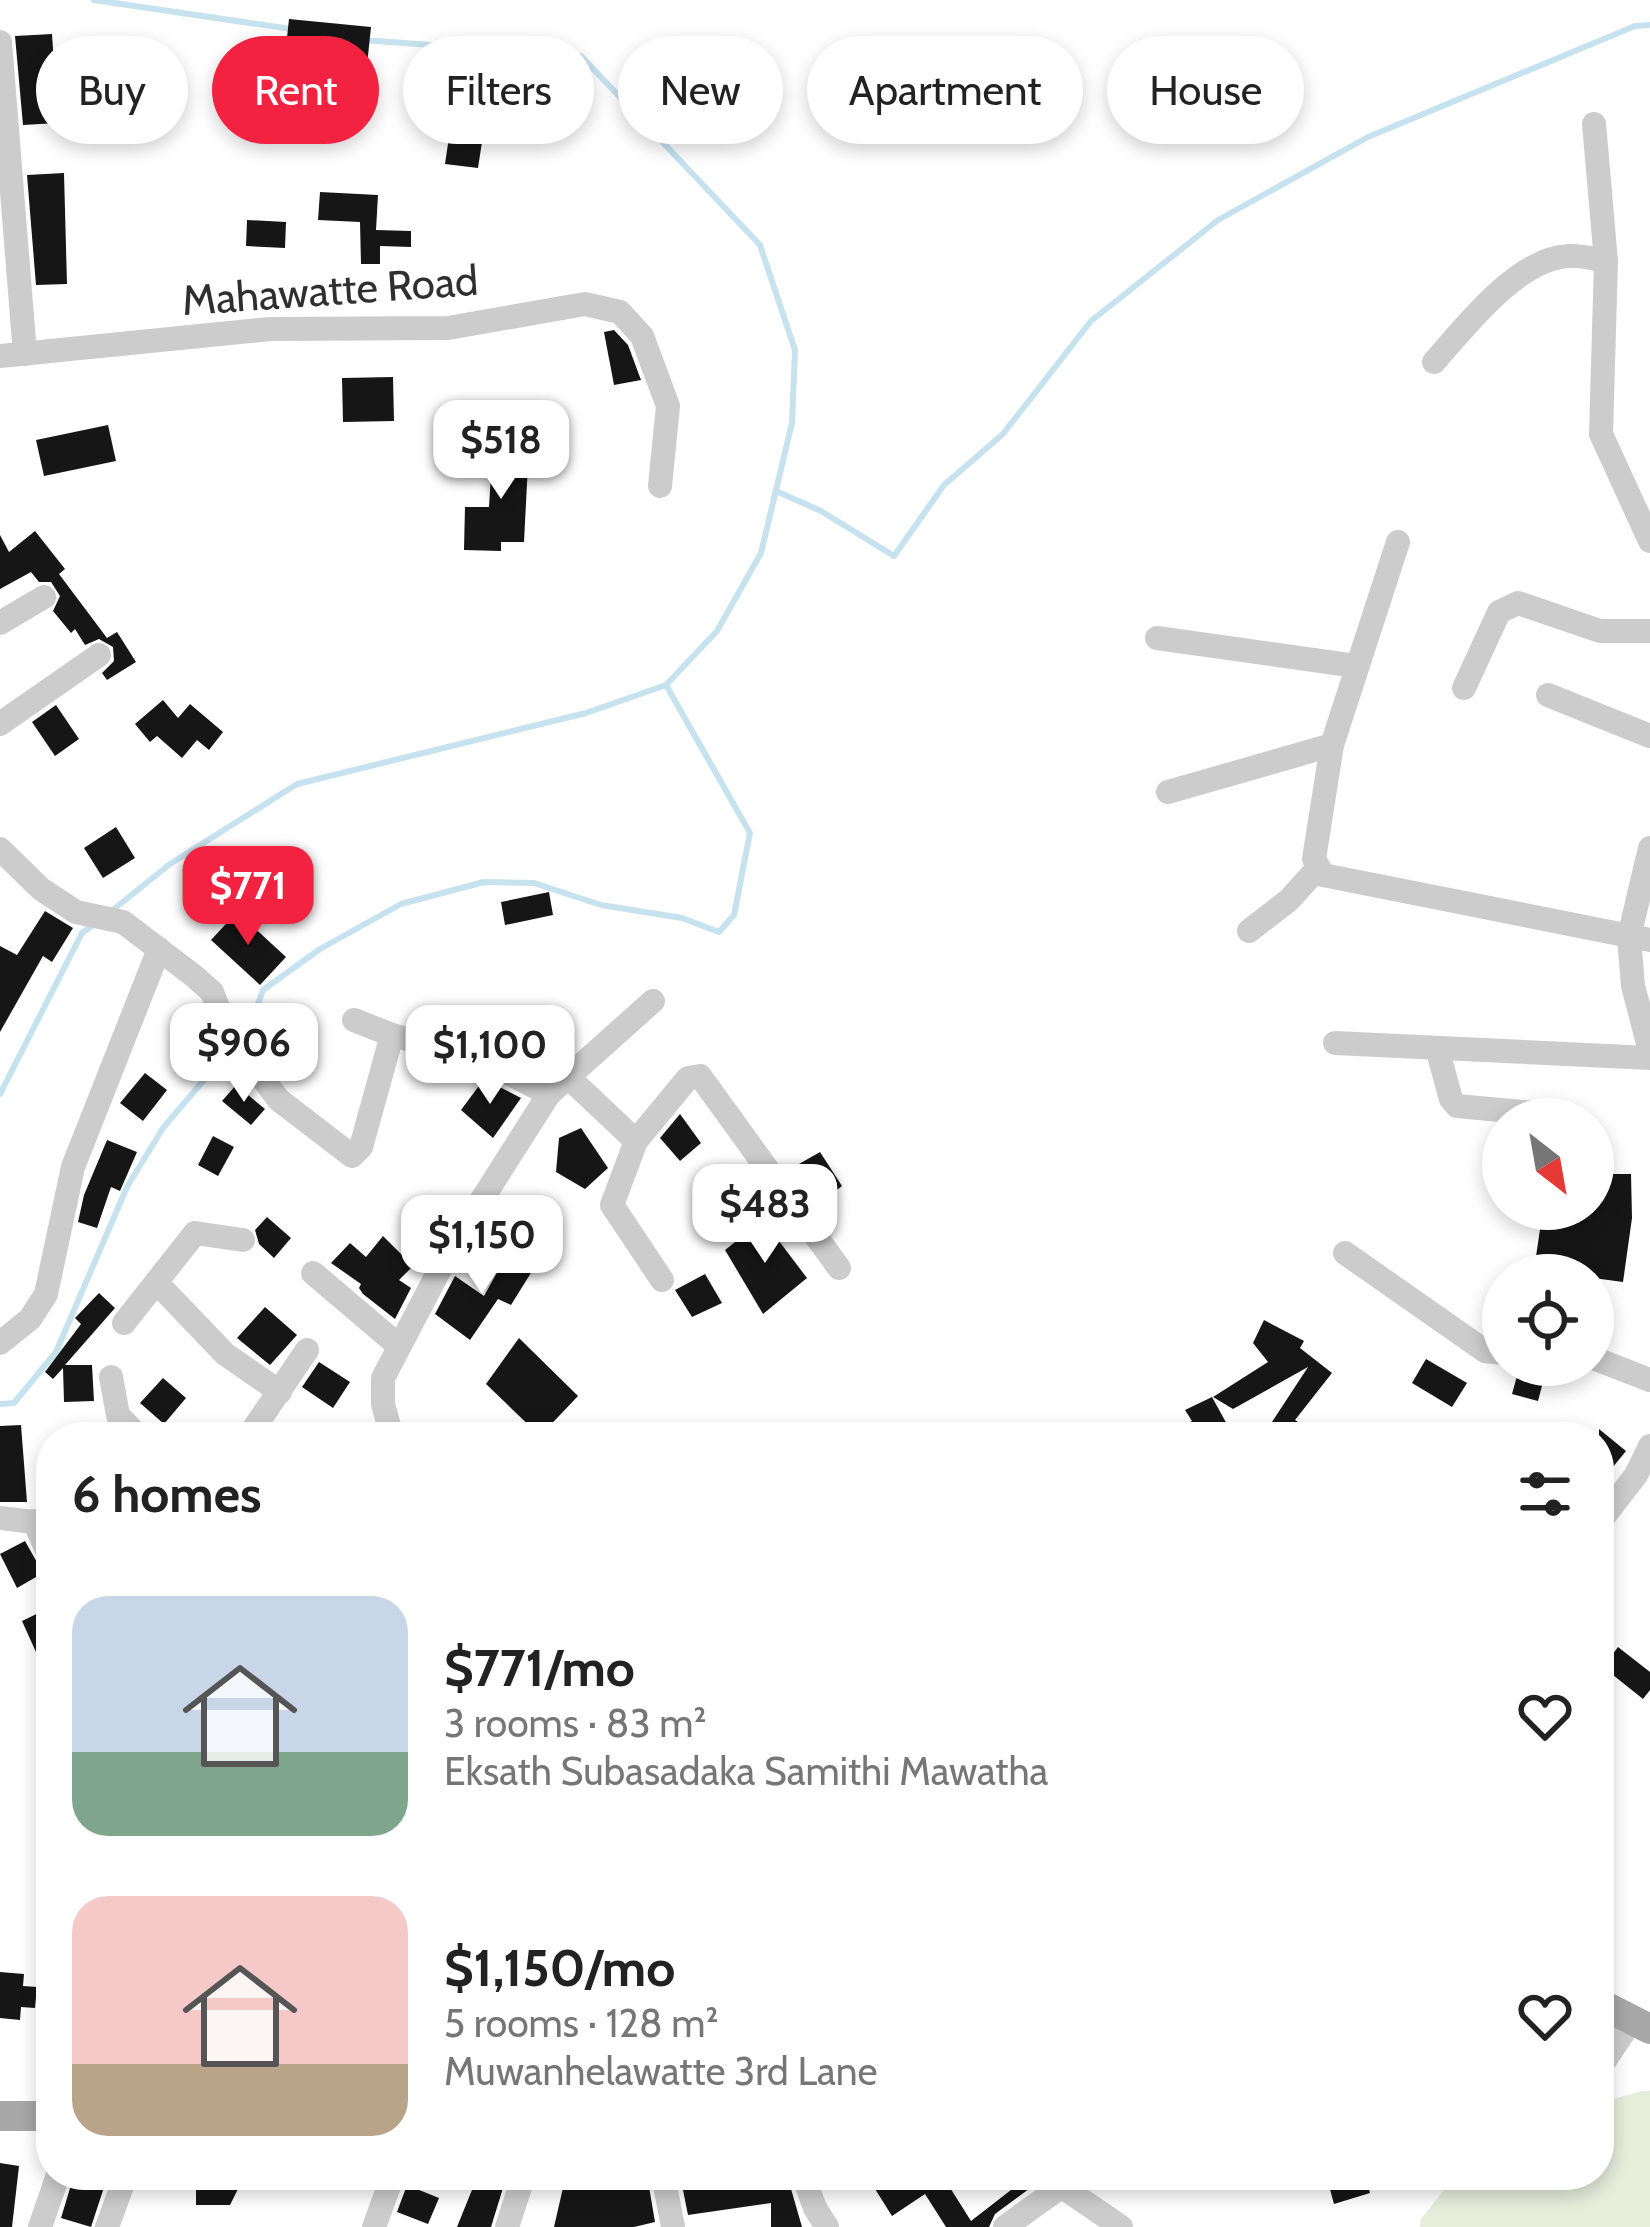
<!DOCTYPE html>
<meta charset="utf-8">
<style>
body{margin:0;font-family:Cabin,sans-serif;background:#f2f2f2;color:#222;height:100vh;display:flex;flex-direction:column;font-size:45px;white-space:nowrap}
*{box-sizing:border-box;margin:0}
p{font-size:39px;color:#767676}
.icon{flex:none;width:66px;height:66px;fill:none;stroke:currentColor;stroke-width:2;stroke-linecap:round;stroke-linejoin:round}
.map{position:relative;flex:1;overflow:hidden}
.panel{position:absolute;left:36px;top:1422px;width:1578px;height:768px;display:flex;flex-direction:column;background:#fff;border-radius:48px;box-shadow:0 6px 18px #0003}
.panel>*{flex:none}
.top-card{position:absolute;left:36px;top:36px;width:1578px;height:108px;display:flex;gap:24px}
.needle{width:78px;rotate:149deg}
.tools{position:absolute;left:1482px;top:1098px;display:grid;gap:24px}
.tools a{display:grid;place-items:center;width:132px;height:132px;border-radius:50%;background:#fff;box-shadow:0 6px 18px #0003;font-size:60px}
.price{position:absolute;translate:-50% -102px;padding:0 27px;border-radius:24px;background:#fff;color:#222;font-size:39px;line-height:78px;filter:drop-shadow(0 3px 6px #0008)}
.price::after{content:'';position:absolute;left:50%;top:72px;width:36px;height:27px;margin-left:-18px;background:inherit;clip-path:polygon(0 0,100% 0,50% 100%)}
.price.current{background:#f42241;color:#fff}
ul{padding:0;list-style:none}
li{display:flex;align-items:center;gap:36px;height:300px;padding:0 36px}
li span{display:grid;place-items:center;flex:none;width:336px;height:240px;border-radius:36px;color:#555}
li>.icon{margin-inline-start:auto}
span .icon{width:144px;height:144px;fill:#fffc;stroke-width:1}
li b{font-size:51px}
h2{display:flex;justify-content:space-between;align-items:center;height:144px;padding:0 36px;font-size:51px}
.chip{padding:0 42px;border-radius:54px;background:#fff;box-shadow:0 6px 18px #0003;font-size:42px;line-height:108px}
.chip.current{background:#f42241;color:#fff}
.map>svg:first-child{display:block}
.green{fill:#e6eddb}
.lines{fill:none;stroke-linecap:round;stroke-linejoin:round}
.stream{stroke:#c6e2ef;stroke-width:6}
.building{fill:#161616}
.minor{stroke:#ccc;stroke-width:24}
.major{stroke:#a7a7a7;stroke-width:30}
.labels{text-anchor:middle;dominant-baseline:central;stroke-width:12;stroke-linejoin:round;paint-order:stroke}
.street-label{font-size:42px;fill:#2f2f2f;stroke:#fff}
</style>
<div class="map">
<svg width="1650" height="2227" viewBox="0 0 1650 2227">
<rect width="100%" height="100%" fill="#fff"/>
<path class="green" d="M1642 2091H1650V2227H1420L1421 2219 1456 2175H1599V2103Z"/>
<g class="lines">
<g class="stream">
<path d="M94 0 291 29"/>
<path d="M776 491 821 511 894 556 944 485 1003 434 1091 321 1218 220 1368 137 1635 26 1650 25"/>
<path d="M109 913 170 864 297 784 586 713 666 685 717 631 761 553 792 423 795 350 760 245 581 56 363 40"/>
<path d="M239 1037 253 1017 263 990 320 949 401 904 484 882 534 883 601 905 682 918 719 932 734 915 750 833 666 685"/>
<path d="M0 1094 82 933 93 925"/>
<path d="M0 1404 14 1403 56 1352 127 1187 163 1128 232 1047"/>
</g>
</g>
<g class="building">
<path d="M289 19 371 27 365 84 283 75Z"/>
<path d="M52 34 58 123 23 125 15 36Z"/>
<path d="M449 137 482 142 478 168 445 164Z"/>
<path d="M64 173 67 284 36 285 27 175Z"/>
<path d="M320 192 378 195 376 230 411 231V247L380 246V264H361L360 222 318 220Z"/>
<path d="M247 220 286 222 285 248 246 246Z"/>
<path d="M284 293V312L240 314V294Z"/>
<path d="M614 330 628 345 641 380 614 385 604 332Z"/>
<path d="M393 377 394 421 343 422 342 378Z"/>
<path d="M108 425 116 461 44 476 36 440Z"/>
<path d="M493 443 529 445 524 542H501V551L464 550 465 507H489Z"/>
<path d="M35 531 65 569 59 574 107 638 117 632 136 662 107 680 102 673 114 661 113 647 99 639 85 645 75 629 71 633 53 611 60 596 51 582H39L31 572 0 589V535L9 552Z"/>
<path d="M163 700 178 718 190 704 223 732 209 750 197 740 182 758 157 736 150 742 135 724Z"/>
<path d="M56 705 79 739 55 756 32 722Z"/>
<path d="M116 827 135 858 103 878 84 848Z"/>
<path d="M549 892 553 915 505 925 501 902Z"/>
<path d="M45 911 73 928 52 962 43 956 0 1032V946L17 955Z"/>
<path d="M237 912 286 957 260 985 211 940Z"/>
<path d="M145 1073 167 1090 143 1121 120 1103Z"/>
<path d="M484 1079 521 1098 493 1138 461 1110Z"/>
<path d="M236 1085 265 1109 251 1125 222 1101Z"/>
<path d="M680 1114 701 1143 680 1161 660 1138Z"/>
<path d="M581 1128 608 1168 585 1189 556 1172 559 1138Z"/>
<path d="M213 1136 234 1147 218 1176 198 1165Z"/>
<path d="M107 1140 137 1152 120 1191 111 1187 97 1228 78 1222 84 1195Z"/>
<path d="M820 1152 842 1186 815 1207 796 1181 805 1175 799 1164Z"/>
<path d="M711 1173 739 1178 732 1227 703 1222Z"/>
<path d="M1593 1174H1631L1632 1218 1623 1282 1534 1270 1543 1209 1593 1213Z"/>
<path d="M267 1217 291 1238 274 1258 259 1244 255 1230Z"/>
<path d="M763 1220 807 1278 763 1314 725 1250Z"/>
<path d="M383 1236 413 1266 399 1280 411 1288 395 1319 363 1294 359 1288 361 1284 331 1263 350 1243 366 1257Z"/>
<path d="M508 1253 534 1268 511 1305 498 1299 470 1340 435 1314 455 1276 484 1296Z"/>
<path d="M705 1274 722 1303 692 1317 675 1290Z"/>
<path d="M99 1293 115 1308 65 1365H92L94 1401 64 1402 63 1368 53 1379 45 1372 81 1324 75 1318Z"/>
<path d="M265 1307 297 1335 270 1365 237 1338Z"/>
<path d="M1264 1320 1304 1341 1300 1348 1332 1373 1295 1420 1321 1437H1276L1266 1431 1308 1367 1233 1409 1213 1397 1268 1362 1253 1343Z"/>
<path d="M519 1338 578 1396 540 1436 486 1384Z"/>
<path d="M1426 1359 1467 1383 1452 1407 1412 1383Z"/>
<path d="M319 1362 350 1382 333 1408 302 1387Z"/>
<path d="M1520 1365 1547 1367 1538 1401 1512 1394Z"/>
<path d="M163 1378 186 1398 164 1424 140 1403Z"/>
<path d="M1212 1397 1234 1437H1165L1192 1421 1185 1410Z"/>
<path d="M21 1425 27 1502H0V1426Z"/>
<path d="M1599 1429 1626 1451 1599 1484Z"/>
<path d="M25 1541 43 1573 17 1588 0 1554Z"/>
<path d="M51 1607V1680L49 1681 22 1621Z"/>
<path d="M1618 1647 1650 1672V1690L1643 1699 1603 1667Z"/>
<path d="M0 1972 24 1974 23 1986 37 1987 35 2008 21 2007 20 2020 0 2018Z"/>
<path d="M0 2163 19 2166 12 2227H0Z"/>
<path d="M74 2175H108L91 2227 61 2218Z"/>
<path d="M196 2175H245L230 2205H196Z"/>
<path d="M478 2175H507L491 2227H457Z"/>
<path d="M586 2175H647L655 2222 634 2227H554L565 2179Z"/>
<path d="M680 2175H787L802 2227H771V2203L688 2215Z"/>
<path d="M880 2175H892L899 2187 917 2175H942L971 2221 1029 2176 1033 2186 995 2214 989 2227H946L925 2194 892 2216 870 2181Z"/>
<path d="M1353 2175H1365L1370 2193 1334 2204 1328 2182Z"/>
<path d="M407 2185 439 2198 428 2224 397 2212Z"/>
</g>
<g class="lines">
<g class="minor">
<path d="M0 42 25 354"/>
<path d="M1594 124 1606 261 1601 434 1650 541"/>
<path d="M0 356 270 329 448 328 585 304 620 312 642 336 668 406 660 486"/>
<path d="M1434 362C1466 326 1517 259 1568 256 1580 255 1595 259 1606 261"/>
<path d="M1398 542 1332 745 1314 859 1323 875 1650 940"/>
<path d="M0 623 44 597"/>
<path d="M1157 638 1356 666"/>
<path d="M1464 688 1499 612 1518 603 1600 631H1650"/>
<path d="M1548 695 1650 736"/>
<path d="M0 724 99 655"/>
<path d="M1168 792 1332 745"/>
<path d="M1650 848 1629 937 1633 986 1650 1051"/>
<path d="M0 849 41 889 76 912 123 922 194 976 212 992 229 1034 279 1100 352 1156 361 1147 392 1035 481 1059 549 1094"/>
<path d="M1249 931 1289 900 1317 869"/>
<path d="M354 1020 392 1035"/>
<path d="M1335 1043 1650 1058"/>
<path d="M1437 1048 1451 1099 1457 1106 1544 1114"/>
<path d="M567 1076 636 1141 688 1078 700 1076 839 1268"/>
<path d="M636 1141 612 1205 662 1280"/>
<path d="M1345 1253 1485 1351 1503 1353"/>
<path d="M313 1273 399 1346"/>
<path d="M158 1284 225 1354 280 1392"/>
<path d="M124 1323 195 1233 243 1240"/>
<path d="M0 1343 30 1319 46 1294 73 1167 159 949"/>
<path d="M1593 1358 1650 1380"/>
<path d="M111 1377 118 1415 139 1437"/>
<path d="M248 1437 307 1350"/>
<path d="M392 1437 383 1404V1378L451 1248 549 1094 653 1001"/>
<path d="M0 1518 51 1524"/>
<path d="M34 1521 51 1559"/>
<path d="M1599 1523 1636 1475 1650 1446"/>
<path d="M1599 1811 1602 1809"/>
<path d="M1599 2069 1632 2020"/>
<path d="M663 2175 673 2227"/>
<path d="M803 2175 815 2208 827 2227"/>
<path d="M1045 2175 1121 2227"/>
<path d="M40 2227 58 2175"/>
<path d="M107 2227 126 2175"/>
<path d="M374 2227 393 2175"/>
<path d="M507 2227 524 2175"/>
<path d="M1005 2227 1062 2186"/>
</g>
<g class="major">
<path d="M1599 2003 1650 2029"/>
<path d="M0 2116H51"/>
</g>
</g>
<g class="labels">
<g class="street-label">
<text transform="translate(330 290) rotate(-4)">Mahawatte Road</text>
</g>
</g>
</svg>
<div class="tools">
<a><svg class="needle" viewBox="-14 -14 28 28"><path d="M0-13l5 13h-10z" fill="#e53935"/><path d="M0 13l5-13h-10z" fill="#767676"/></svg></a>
<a><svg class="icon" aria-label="locate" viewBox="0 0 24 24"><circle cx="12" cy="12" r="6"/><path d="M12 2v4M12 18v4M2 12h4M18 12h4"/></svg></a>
</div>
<b class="price" style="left:501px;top:502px">$518</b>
<b class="price current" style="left:248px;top:948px">$771</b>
<b class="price" style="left:244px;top:1105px">$906</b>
<b class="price" style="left:490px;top:1107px">$1,100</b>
<b class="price" style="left:765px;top:1266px">$483</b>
<b class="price" style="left:482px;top:1297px">$1,150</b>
<div class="top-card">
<a class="chip">Buy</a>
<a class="chip current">Rent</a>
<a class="chip">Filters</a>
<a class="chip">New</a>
<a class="chip">Apartment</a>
<a class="chip">House</a>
</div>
<section class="panel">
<h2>6 homes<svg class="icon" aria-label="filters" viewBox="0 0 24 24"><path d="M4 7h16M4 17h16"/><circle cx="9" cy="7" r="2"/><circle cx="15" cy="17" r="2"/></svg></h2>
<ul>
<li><span style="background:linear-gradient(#c9d6e8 65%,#7fa58c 0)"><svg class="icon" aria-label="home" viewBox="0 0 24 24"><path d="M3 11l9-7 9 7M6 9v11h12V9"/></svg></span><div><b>$771/mo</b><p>3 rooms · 83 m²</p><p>Eksath Subasadaka Samithi Mawatha</p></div><svg class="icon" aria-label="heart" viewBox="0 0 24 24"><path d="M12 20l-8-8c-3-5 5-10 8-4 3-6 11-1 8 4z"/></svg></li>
<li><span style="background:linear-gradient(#f6c9c9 70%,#b9a48a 0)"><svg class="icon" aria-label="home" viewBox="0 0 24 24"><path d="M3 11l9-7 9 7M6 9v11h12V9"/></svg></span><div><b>$1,150/mo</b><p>5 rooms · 128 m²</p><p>Muwanhelawatte 3rd Lane</p></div><svg class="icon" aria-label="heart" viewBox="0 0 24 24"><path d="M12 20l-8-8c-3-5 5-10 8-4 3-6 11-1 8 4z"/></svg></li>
</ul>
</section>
</div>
